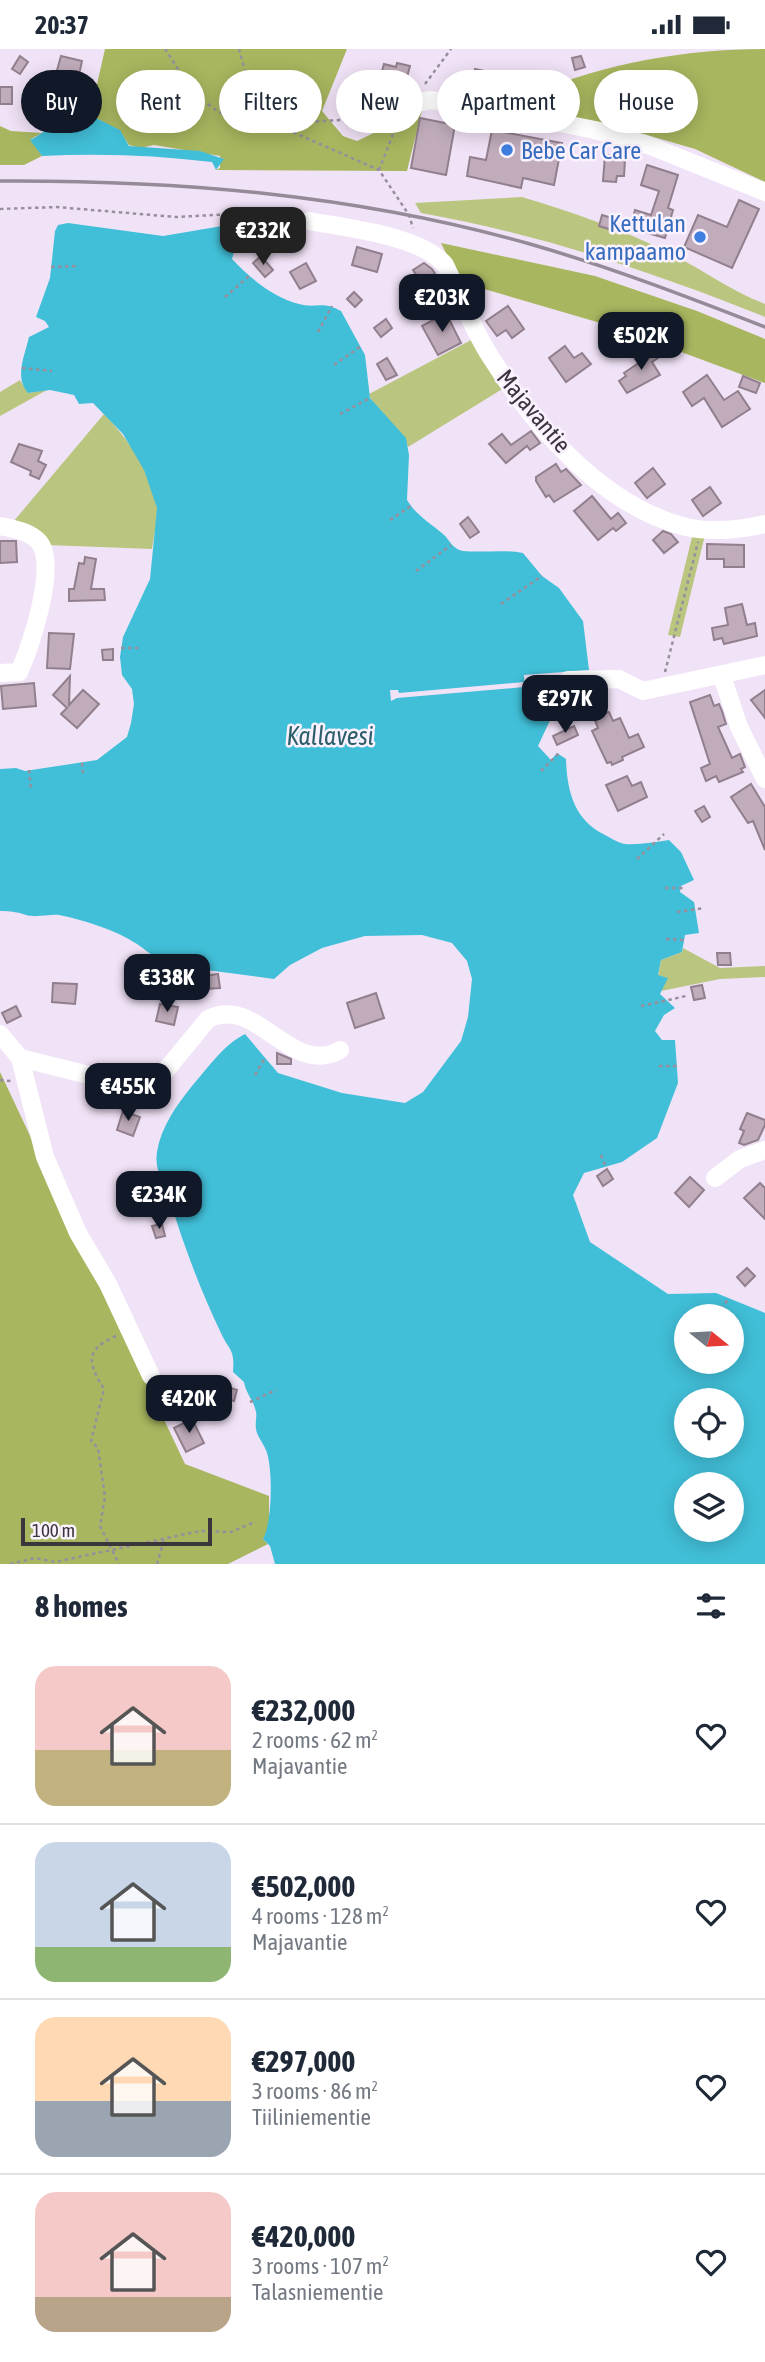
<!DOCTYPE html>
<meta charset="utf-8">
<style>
body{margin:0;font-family:"Asap Condensed",sans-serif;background:#f6f6f7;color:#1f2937;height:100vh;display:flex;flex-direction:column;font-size:26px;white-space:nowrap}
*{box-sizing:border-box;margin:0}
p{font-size:23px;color:#747a83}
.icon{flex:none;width:38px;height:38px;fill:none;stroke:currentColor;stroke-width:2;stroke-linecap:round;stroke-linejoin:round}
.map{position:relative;height:1515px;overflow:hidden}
.side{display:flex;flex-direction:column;background:#fff;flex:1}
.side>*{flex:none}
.hud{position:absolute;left:21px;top:21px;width:724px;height:63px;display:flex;gap:14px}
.needle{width:46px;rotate:108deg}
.tools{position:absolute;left:674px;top:1255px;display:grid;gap:14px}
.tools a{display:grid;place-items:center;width:70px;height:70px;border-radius:50%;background:#fff;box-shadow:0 4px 18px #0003;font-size:35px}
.scale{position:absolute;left:21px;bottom:18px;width:191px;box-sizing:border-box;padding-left:7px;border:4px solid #3b363e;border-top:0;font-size:19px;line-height:24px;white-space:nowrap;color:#3b363e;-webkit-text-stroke:5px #fbf2ff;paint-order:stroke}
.price{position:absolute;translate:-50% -60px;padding:0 16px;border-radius:14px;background:#111827;color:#fff;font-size:23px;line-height:46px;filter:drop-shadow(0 2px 4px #0008)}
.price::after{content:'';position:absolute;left:50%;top:42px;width:21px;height:16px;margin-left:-10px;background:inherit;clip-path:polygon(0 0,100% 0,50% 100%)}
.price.on{background:#222;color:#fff}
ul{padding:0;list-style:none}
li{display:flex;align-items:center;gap:21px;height:175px;padding:0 35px}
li+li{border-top:2px solid #e0e1e3}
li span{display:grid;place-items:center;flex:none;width:196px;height:140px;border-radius:21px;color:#555}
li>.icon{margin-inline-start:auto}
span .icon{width:84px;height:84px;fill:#fffc;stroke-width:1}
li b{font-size:30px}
h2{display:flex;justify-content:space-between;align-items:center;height:84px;padding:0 35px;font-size:30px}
.pill{padding:0 24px;border-radius:32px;background:#fff;box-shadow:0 4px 18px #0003;font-size:24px;line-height:63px}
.pill.on{background:#111827;color:#fff}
.status{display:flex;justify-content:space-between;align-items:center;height:49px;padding:0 35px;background:#fff;direction:ltr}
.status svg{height:19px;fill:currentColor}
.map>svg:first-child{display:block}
.green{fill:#bac67f}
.forest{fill:#a8b65f}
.water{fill:#41bfd8;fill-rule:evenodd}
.pier{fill:#f1e3f7}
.building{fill:#c0acbb;stroke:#927f8d;stroke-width:2}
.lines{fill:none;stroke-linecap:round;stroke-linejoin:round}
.path{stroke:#988f9d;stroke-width:2.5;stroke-dasharray:3.5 3.5;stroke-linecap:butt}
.minor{stroke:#fff;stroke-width:18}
.rail{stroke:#948a98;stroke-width:3.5}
.shop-dot{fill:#3f7fe0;stroke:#fbf2ff;stroke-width:2.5}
.labels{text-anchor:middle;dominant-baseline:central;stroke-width:5;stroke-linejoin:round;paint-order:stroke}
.shop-label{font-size:24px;fill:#366cbe;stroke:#fbf2ff;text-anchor:start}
.street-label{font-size:24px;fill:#3b363e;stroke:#fbf2ff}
.water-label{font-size:26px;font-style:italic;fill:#2c5f6a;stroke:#fbf2ff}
</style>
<div class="status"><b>20:37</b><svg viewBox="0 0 49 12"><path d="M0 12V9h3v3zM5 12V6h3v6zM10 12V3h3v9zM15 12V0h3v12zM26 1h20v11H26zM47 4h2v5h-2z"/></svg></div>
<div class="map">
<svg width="765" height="1515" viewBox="0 0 765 1515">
<rect width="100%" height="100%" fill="#f1e3f7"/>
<g class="green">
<path d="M522 148C572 163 622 180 669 204 702 220 731 242 765 255V268C653 223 540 185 421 164L415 154Z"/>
<path d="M473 290 504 339 408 398C402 376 376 367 369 345Z"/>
<path d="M20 331 28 344 47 341 0 367V343Z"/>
<path d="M104 365C125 386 157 430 157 461 157 473 154 487 152 500L47 496 13 473Z"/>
<path d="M693 484 705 486 680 588 668 586Z"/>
<path d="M683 899 720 919 765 917V928L720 930 661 942 667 929 658 927 661 911 682 903Z"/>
</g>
<g class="forest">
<path d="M105 0H347L322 62 343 87 357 92 422 61 407 122 216 121 220 119V107L154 96 140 99 129 96 119 81 90 66Z"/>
<path d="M765 0V133L695 100 616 77 525 58 532 45C605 14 686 0 765 0Z"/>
<path d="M0 77 11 82 42 84 31 90 42 107 24 116H0Z"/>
<path d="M441 194 595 227 697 262 765 290V334L614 278 460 233Z"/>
<path d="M0 1023 185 1415 269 1447V1480L263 1490 268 1495 228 1515H0Z"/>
</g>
<g class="water">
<path d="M59 57 90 66 120 81 129 97 200 102 224 110 216 121 212 113C155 106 99 104 42 107L30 91C47 83 53 74 59 57Z"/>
<path d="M68 174 163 187 228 176C237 186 236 197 232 210 250 229 272 248 299 255 316 260 321 251 341 262L365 306 370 349 406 389 409 406 407 451C417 467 429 473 443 485 450 491 452 500 463 502 483 504 502 500 523 504L542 527 559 539 583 572 589 621 524 626 525 644 565 639 538 697 551 711 557 704 566 710C567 742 574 771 605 786 611 789 618 794 625 795 639 796 655 793 669 791L681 803 694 831 681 837 680 843 694 853 699 884 685 886 682 903 661 911 658 926 668 929 660 945 675 959 664 966 655 982 662 991H675L678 1034 657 1089 622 1113 584 1124 573 1146 590 1193 668 1245 716 1244 765 1264V1515H275L270 1497 263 1490C272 1474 273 1423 267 1404 265 1396 257 1388 256 1380 255 1374 257 1368 256 1363 254 1352 246 1345 244 1333L233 1323C235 1299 229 1302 221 1284 200 1240 183 1195 169 1148 164 1131 154 1123 157 1103 161 1078 176 1057 192 1037 208 1019 223 996 245 985L278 1024 342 1044 405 1054 423 1043 461 992 468 968 472 930 467 912 452 894 422 886 365 887 322 899 290 916 274 930 199 920C176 930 155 907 137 895 116 881 84 871 59 866 49 865 36 869 26 866 17 863 11 862 0 862V720L16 719 25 722 97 711 127 688 131 674 134 655 132 640 122 626 120 608 123 588 150 530 157 459 144 421 123 385 93 354 79 355 74 346 50 341 28 344C14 328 25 306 29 288L49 278 45 272 36 268 50 229 55 182 58 176ZM686 1267H732V1312H686ZM686 1351H732V1396H686ZM686 1435H732V1480H686Z"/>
</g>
<path class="pier" d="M524 633V638L397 649 391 652 390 641H398L399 644Z"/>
<g class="building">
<path d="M20 7 28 13 20 25 12 20Z"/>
<path d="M61 7 82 12 78 30 56 25Z"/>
<path d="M581 7 585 18 575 21 572 9Z"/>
<path d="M397 14 410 17 404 39 379 33 384 15 396 18Z"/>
<path d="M475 20 509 27 505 51 471 44Z"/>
<rect x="0" y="38" width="12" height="17"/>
<path d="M420 69 455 76 446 126 411 119Z"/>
<path d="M492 81 562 94 554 136 523 129 521 139 467 127 470 108 486 111Z"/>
<path d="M605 106 620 107V110L625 111 624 127H617L616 133 603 132Z"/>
<path d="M647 116 678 126 668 159 673 161 665 189 630 179 635 161 651 166 659 142 641 136Z"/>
<path d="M739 151 759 160 732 219 684 198 698 166 727 178Z"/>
<path d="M602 166 615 170 612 181 599 177Z"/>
<path d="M357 198 382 205 377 223 352 216Z"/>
<path d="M261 207 273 221 265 228 253 214Z"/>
<path d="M306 214 316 232 300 240 290 223Z"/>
<path d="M424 214 432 220 443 238 430 247 413 221Z"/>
<path d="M354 243 362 251 355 258 347 250Z"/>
<path d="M508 257 524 280 512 289 506 281 497 287 486 272Z"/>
<path d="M446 264 461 294 438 306 422 277Z"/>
<path d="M386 270 392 279 381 288 374 279Z"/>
<path d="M565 297 574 309 582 304 591 315 566 333 549 309Z"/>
<path d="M650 297 658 309 652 313 660 326 627 344 619 332 626 327 624 324 643 311 639 305Z"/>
<path d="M387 309 397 326 386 331 377 315Z"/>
<path d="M707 326 724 351 738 342 750 360 722 378 704 349 692 357 683 343Z"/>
<path d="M743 327 760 334 756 344 739 338Z"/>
<path d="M531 382 540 394 530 401 527 397 506 414 489 395 502 385 511 396Z"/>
<path d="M19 395 42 402 38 412 46 416 39 430 30 426 31 422 11 413Z"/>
<path d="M556 415 561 423 566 420 581 436 554 453 549 446 546 448 536 432V428Z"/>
<path d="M653 419 665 435 647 449 635 434Z"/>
<path d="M710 438 721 454 703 467 692 451Z"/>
<path d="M592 447 611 470 618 464 626 474 616 482 613 479 598 491 574 462Z"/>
<path d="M468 468 479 483 470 489 460 475Z"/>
<path d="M663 482 671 485 678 493 664 504 653 491Z"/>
<path d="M0 492H16L17 513 0 514Z"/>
<path d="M707 495 744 496V518H724V510H707Z"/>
<path d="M85 508 96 510 91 540H104L105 551 69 552V540H74L79 514 84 515Z"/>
<path d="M742 555 747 576 755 574 757 587 724 595 722 589 714 591 712 579 728 576 725 559Z"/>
<path d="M49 584 74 585 70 620 47 619Z"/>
<path d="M113 600V611H103L102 601Z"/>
<path d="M70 627 69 656 83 641 99 655 77 679 61 665 67 659 53 646Z"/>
<path d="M34 634 36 657 3 660 1 637Z"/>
<path d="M765 641V669L751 651Z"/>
<path d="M710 646 714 657 719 655 722 662 726 675 718 678 732 709 740 705 745 718 741 720 743 723 719 733 716 727 706 732 701 719 710 715 690 653Z"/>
<path d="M609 663 613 672 620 669 629 689 638 685 644 698 622 708 623 711 612 716 611 713 607 714 592 682 598 679 594 669Z"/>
<path d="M574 677 578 686 557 696 553 687Z"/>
<path d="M627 727 632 737 641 733 647 748 618 762 606 736Z"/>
<path d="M751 735 765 758V801L753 772 748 774 731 748Z"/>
<path d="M704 757 710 768 702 773 695 762Z"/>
<path d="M717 904H730L731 916H718Z"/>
<path d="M218 925 220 939 205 940 204 927Z"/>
<path d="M53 934 77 935 75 955 52 953Z"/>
<path d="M702 936 705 949 694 951 691 938Z"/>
<path d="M376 944 384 969 355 979 347 954Z"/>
<path d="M160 955 178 958 174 976 156 972Z"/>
<path d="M16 957 21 967 7 974 2 964Z"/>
<path d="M277 1004 291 1010V1015H277Z"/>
<path d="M123 1062 140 1068 133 1087 117 1081Z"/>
<path d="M747 1064 765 1071V1076L758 1091 744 1096 739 1094 744 1082 740 1080Z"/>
<path d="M607 1120 613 1130 603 1137 597 1127Z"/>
<path d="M690 1128 704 1141 689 1158 675 1144Z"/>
<path d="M760 1134 765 1139V1170L744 1149Z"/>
<path d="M162 1175 165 1187 156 1189 152 1177Z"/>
<path d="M747 1219 755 1227 745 1237 737 1228Z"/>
<path d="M224 1337 237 1341 234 1352 221 1348Z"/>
<path d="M192 1370 204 1394 186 1403 174 1379Z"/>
</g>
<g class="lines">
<g class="path">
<path d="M165 0C178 19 190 42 209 56 244 84 302 72 343 71"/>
<path d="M239 0 246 25 270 73 379 121 409 166 413 179"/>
<path d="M425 35 451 0"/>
<path d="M379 121 397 75"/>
<path d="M0 160 56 158 176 168 251 164 296 170"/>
<path d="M51 218 76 217"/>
<path d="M225 248 249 227"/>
<path d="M318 283 332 257"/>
<path d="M334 316 361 297"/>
<path d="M22 319 52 322"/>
<path d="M340 365 370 349"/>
<path d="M390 471 411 457"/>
<path d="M416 522 451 496"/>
<path d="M501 555 542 527"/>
<path d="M121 599H141"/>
<path d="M665 623 698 493"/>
<path d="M82 714 83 724"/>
<path d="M29 721 31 741"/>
<path d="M541 722 560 703"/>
<path d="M637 810 664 785"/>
<path d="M665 839H684"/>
<path d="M677 863 704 859"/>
<path d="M666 890 684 891"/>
<path d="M199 920V906"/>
<path d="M641 957 686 947"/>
<path d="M659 1017H677"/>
<path d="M255 1026 265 1009"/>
<path d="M0 1031 11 1032"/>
<path d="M601 1106 606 1118"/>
<path d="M721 1260 729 1249"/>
<path d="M116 1287C84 1301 88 1314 104 1340L91 1392 98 1399 105 1448 100 1477 119 1515"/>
<path d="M250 1353 276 1341"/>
<path d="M10 1515 35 1509 55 1513 200 1482 231 1483 252 1474"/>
<path d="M157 1515 164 1491"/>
</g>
<g class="minor">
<path d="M357 71 429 51 466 55 595 81 648 96 765 143"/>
<path d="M309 172C346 179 423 187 445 216 460 246 472 279 490 307 534 377 602 457 686 478 713 484 739 481 765 475"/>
<path d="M0 477C13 480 30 482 39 493 58 515 31 598 19 623L0 624"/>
<path d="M722 627 739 678 765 730"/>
<path d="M568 631 619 630 643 642 765 616"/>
<path d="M0 985 20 1009 45 1108 78 1184 108 1235 151 1327"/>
<path d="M20 1009 89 1026 157 1032 208 970C257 945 291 1029 340 1001"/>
<path d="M715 1129 740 1110 765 1101"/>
</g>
<path class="rail" d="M0 132C179 131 357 146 530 195 610 218 688 248 765 278"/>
</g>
<g class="shop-dot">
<circle cx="507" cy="101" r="7"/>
<circle cx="700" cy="188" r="7"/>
</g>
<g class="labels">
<g class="shop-label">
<text x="521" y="101">Bebe Car Care</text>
<text x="686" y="174" text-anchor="end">Kettulan<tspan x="686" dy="28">kampaamo</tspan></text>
</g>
<g class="street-label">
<text transform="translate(534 362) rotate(50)">Majavantie</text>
</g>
<g class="water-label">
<text x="330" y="687">Kallavesi</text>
</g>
</g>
</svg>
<div class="tools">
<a><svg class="needle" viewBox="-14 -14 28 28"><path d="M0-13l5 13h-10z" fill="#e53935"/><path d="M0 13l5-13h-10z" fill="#747a83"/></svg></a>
<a><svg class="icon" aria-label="locate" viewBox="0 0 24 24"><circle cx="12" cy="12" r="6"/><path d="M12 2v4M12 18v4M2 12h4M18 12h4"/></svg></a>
<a><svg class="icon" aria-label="layers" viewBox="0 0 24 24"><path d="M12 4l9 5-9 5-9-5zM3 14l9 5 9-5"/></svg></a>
</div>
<div class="scale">100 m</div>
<b class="price on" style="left:263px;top:218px">€232K</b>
<b class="price" style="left:442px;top:285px">€203K</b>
<b class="price" style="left:641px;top:323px">€502K</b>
<b class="price" style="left:565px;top:686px">€297K</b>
<b class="price" style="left:167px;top:965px">€338K</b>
<b class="price" style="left:128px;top:1074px">€455K</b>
<b class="price" style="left:159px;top:1182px">€234K</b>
<b class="price" style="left:189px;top:1386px">€420K</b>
<div class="hud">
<a class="pill on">Buy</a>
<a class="pill">Rent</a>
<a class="pill">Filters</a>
<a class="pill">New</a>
<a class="pill">Apartment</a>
<a class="pill">House</a>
</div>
</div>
<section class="side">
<h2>8 homes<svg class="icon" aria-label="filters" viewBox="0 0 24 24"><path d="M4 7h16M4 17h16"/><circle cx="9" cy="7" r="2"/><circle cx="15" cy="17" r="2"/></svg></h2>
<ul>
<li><span style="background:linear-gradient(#f6c9c9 60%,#c2b280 0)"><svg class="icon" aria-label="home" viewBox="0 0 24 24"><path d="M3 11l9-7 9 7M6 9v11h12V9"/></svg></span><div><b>€232,000</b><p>2 rooms · 62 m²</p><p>Majavantie</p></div><svg class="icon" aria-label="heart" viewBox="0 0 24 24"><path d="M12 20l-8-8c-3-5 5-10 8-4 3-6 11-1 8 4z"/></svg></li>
<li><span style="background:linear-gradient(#c9d6e8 75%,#8fb573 0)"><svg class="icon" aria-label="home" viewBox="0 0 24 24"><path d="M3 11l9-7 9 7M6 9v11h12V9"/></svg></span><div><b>€502,000</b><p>4 rooms · 128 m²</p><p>Majavantie</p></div><svg class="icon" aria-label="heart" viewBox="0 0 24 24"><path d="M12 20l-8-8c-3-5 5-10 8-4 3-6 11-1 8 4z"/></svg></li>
<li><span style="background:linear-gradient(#ffd9b3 60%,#9aa5b1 0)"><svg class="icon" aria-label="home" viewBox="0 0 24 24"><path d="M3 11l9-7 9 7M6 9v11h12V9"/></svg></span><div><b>€297,000</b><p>3 rooms · 86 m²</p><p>Tiiliniementie</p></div><svg class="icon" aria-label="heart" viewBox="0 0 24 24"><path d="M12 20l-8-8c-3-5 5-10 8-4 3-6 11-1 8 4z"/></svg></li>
<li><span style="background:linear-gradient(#f6c9c9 75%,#b9a48a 0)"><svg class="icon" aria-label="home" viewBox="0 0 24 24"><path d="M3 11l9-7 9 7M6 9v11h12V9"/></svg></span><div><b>€420,000</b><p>3 rooms · 107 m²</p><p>Talasniementie</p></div><svg class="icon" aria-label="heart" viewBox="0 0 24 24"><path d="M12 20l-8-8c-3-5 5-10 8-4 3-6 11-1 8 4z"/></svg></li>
</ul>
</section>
